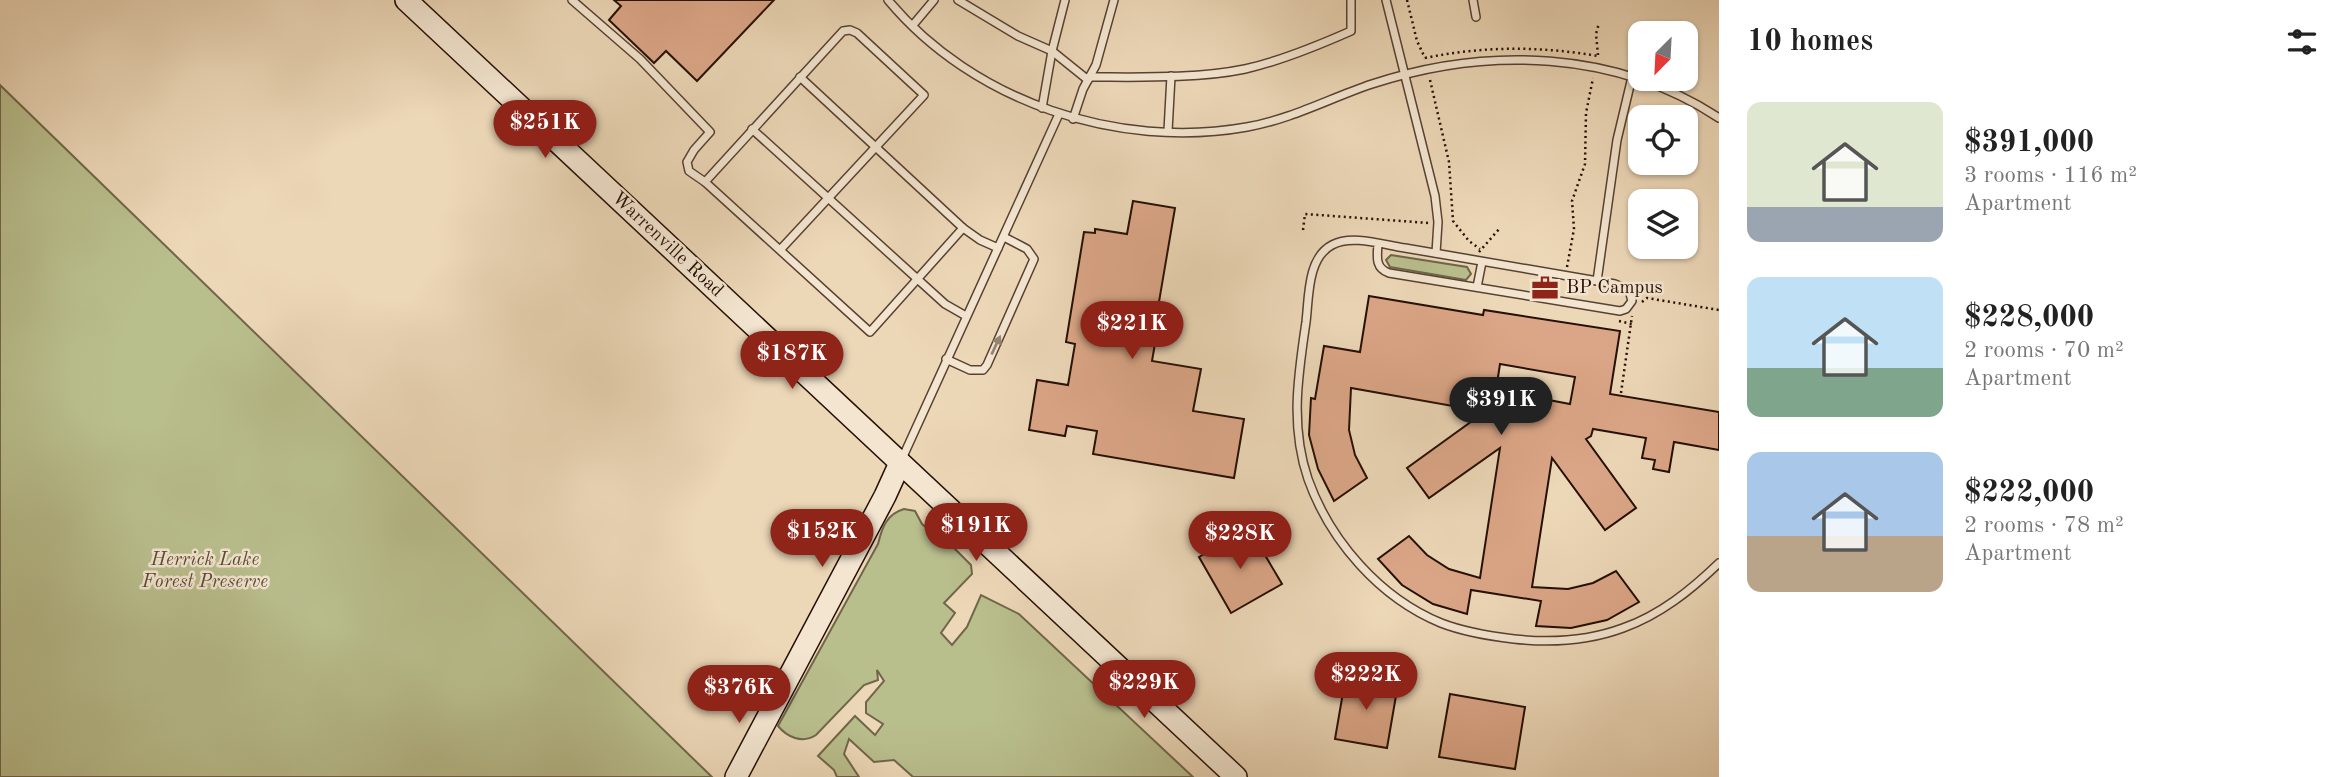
<!DOCTYPE html>
<meta charset="utf-8">
<style>
body{margin:0;font-family:"Old Standard TT",serif;background:#f6f6f6;color:#222;height:100vh;display:flex;flex-direction:column;font-size:26px;white-space:nowrap}
*{box-sizing:border-box;margin:0}
p{font-size:23px;color:#767676}
.icon{flex:none;width:38px;height:38px;fill:none;stroke:currentColor;stroke-width:2;stroke-linecap:round;stroke-linejoin:round}
.map{position:relative;flex:1;overflow:hidden}
.panel{display:flex;flex-direction:column;background:#fff;width:630px}
.panel>*{flex:none}
.needle{width:46px;rotate:204deg}
.fabs{position:absolute;left:1628px;top:21px;display:grid;gap:14px}
.fabs a{display:grid;place-items:center;width:70px;height:70px;border-radius:14px;background:#fff;box-shadow:0 2px 5px #0004;font-size:35px}
.price{position:absolute;translate:-50% -60px;padding:0 16px;border-radius:24px;background:#8f2418;color:#fff;font-size:23px;line-height:46px;filter:drop-shadow(0 2px 4px #0008)}
.price::after{content:'';position:absolute;left:50%;top:42px;width:21px;height:16px;margin-left:-10px;background:inherit;clip-path:polygon(0 0,100% 0,50% 100%)}
.price.on{background:#222;color:#fff}
ul{padding:0;list-style:none}
li{display:flex;align-items:center;gap:21px;height:175px;padding:0 28px}
li span{display:grid;place-items:center;flex:none;width:196px;height:140px;border-radius:14px;color:#555}
li>.icon{margin-inline-start:auto}
span .icon{width:84px;height:84px;fill:#fffc;stroke-width:1}
li b{font-size:30px}
h2{display:flex;justify-content:space-between;align-items:center;height:84px;padding:0 28px;font-size:30px}
main{display:flex;flex:1;min-height:0}
.map>svg:first-child{display:block}
.green{fill:#b9be8d;stroke:#706649;stroke-width:2}
.building{fill:#dba687;stroke:#260f05;stroke-width:2;fill-rule:evenodd}
.lines{fill:none;stroke-linecap:round;stroke-linejoin:round}
.lane-casing{stroke:#584132;stroke-width:10}
.secondary-casing{stroke:#260f05;stroke-width:24}
.path{stroke:#260f05;stroke-width:2.5;stroke-dasharray:2 3.5;stroke-linecap:butt}
.lane{stroke:#f3e5d0;stroke-width:7}
.secondary{stroke:#f3e5d0;stroke-width:21}
.oneway{fill:#978575}
.labels{text-anchor:middle;dominant-baseline:central;stroke-width:5;stroke-linejoin:round;paint-order:stroke}
.street-label{font-size:19px;fill:#260f05;stroke:#f3e5d0}
.poi-label{font-size:19px;fill:#260f05;stroke:#f3e5d0;text-anchor:start}
.park-label{font-size:19px;font-style:italic;fill:#594c35;stroke:#f3e5d0}
</style>
<main>
<div class="map">
<svg width="1719" height="777" viewBox="0 0 1719 777">
<rect width="100%" height="100%" fill="#ecd7b7"/>
<filter id="stains"><feTurbulence type="fractalNoise" baseFrequency=".00286" numOctaves="4"/><feColorMatrix values="0 0 0 0 .2 0 0 0 0 .09 0 0 0 0 .02 0 0 0 .5 -.17"/></filter>
<radialGradient id="worn" r=".72"><stop offset=".6" stop-color="#630" stop-opacity="0"/><stop offset="1" stop-color="#630" stop-opacity=".3"/></radialGradient>
<g class="green">
<path d="M0 85 712 777H0Z"/>
<path d="M1391 255 1467 267 1471 274 1466 280 1390 267 1386 260Z"/>
<path d="M904 509 915 511 922 524 949 546 953 547 971 565 972 574 944 603 955 613 941 633 952 645 967 627 981 595 1019 614 1193 777H913L894 760 874 762 849 739 844 754 859 777H837L834 770 818 756 855 716 875 735 883 724 866 713V702L884 681 877 670 878 680 864 685 816 735C802 744 787 737 778 726L878 544C882 527 887 514 904 509Z"/>
</g>
<g class="building">
<path d="M614 0H774L697 81 666 51 654 63 609 20 621 6Z"/>
<path d="M1133 201 1175 208 1154 331 1157 332 1152 361 1201 369 1193 411 1244 419 1234 478 1093 454 1097 431 1067 426 1065 436 1029 430 1037 380 1068 385 1075 344 1066 342 1084 232 1095 233V229L1127 234Z"/>
<path d="M1369 296 1483 315 1484 310 1620 331 1610 394 1719 412V450L1674 442 1669 472 1653 469 1655 460 1642 458 1646 438 1593 429 1591 436 1586 439 1636 508 1605 530 1552 458 1532 587 1568 589 1593 583 1616 571 1639 602 1607 620 1571 628 1536 626 1541 601 1471 590 1467 614 1433 604 1402 585 1378 559 1409 536 1427 555 1449 569 1480 578 1500 448 1429 498 1407 468 1472 421 1468 416 1470 409 1351 388 1349 430 1355 455 1367 478 1334 501 1318 469 1309 435 1311 398 1315 399 1324 346 1360 352ZM1500 364 1575 377 1570 404 1496 390Z"/>
<path d="M1249 528 1282 584 1231 613 1199 557Z"/>
<path d="M1346 675 1398 684 1387 748 1335 739Z"/>
<path d="M1450 694 1525 707 1515 769 1439 757Z"/>
</g>
<g class="lines">
<defs>
<g id="lane">
<path d="M572 0 640 59 710 132 694 150 687 162 689 171 705 182"/>
<path d="M888 0C973 102 1118 150 1247 127 1292 119 1330 98 1372 84 1487 46 1616 50 1719 118"/>
<path d="M958 0 1018 36 1052 51 1088 80"/>
<path d="M1386 0 1435 196 1438 222 1436 253"/>
<path d="M1473 0 1476 17"/>
<path d="M913 25 934 0"/>
<path d="M800 77 963 228 980 240 998 248"/>
<path d="M1089 77C1138 77 1197 79 1245 69 1281 61 1317 46 1351 31V0"/>
<path d="M1042 108 1052 51 1065 0"/>
<path d="M1073 119 1083 89 1096 65 1114 0"/>
<path d="M752 129 945 304 966 316"/>
<path d="M1168 131 1171 76"/>
<path d="M1378 244C1377 257 1375 268 1389 273L1620 311 1626 309 1632 301 1629 290 1615 284 1405 248C1384 245 1352 234 1332 245 1307 258 1309 298 1306 322 1298 376 1290 426 1308 479 1330 541 1380 598 1441 623 1464 632 1489 636 1514 639 1551 643 1588 641 1623 628 1660 615 1691 590 1719 563"/>
<path d="M780 250 924 95 857 33 850 30 843 31 705 182 870 332 963 228"/>
<path d="M1597 281 1617 140 1632 77"/>
<path d="M1477 287 1482 262"/>
<path d="M946 359 970 370H983L987 365 1034 259 1027 249 1004 237"/>
<path d="M901 461 1059 114"/>
</g>
<g id="secondary">
<path d="M406 0 1236 777"/>
<path d="M736 777 885 496 900 463"/>
</g>
</defs>
<use href="#lane" class="lane-casing"/>
<use href="#secondary" class="secondary-casing"/>
<g class="path">
<path d="M1407 0 1417 41 1425 58"/>
<path d="M1598 55 1596 34 1599 23"/>
<path d="M1425 58C1483 46 1539 46 1598 56"/>
<path d="M1430 80 1449 162 1453 221 1469 241 1480 249"/>
<path d="M1303 230 1305 214 1429 223"/>
<path d="M1479 252 1500 228"/>
<path d="M1567 267 1574 229 1572 201 1585 164 1586 113 1593 78"/>
<path d="M1642 302 1647 298 1719 310"/>
<path d="M1619 321 1632 324"/>
<path d="M1621 393 1632 316"/>
</g>
<use href="#lane" class="lane"/>
<use href="#secondary" class="secondary"/>
</g>
<defs><path id="oneway-solid" d="M-6-.8H1V-3.2L6.5 0L1 3.2V.8H-6Z" transform="scale(1.75)"/></defs>
<use class="oneway" href="#oneway-solid" transform="translate(996 345) rotate(-65)"/>
<defs>
<symbol id="office-bare" viewBox="-9 -9 18 18"><path d="M-6-3h4V-5.5h4V-3h4V5H-6ZM-1-4.5V-3h2v-1.5ZM-6 0V1H6V0Z" fill="#8f2418" stroke="#f3e5d0" stroke-width="2.5" paint-order="stroke"/></symbol>
</defs>
<g fill-rule="evenodd">
<use href="#office-bare" x="1526" y="269" width="38" height="38"/>
</g>
<g class="labels">
<g class="street-label">
<text transform="translate(667 245) rotate(43)">Warrenville Road</text>
</g>
<g class="poi-label">
<text x="1566" y="288">BP Campus</text>
</g>
<g class="park-label">
<text x="205" y="560">Herrick Lake<tspan x="205" dy="22">Forest Preserve</tspan></text>
</g>
</g>
<rect width="100%" height="100%" filter="url(#stains)"/>
<rect width="100%" height="100%" fill="url(#worn)"/>
</svg>
<div class="fabs">
<a><svg class="needle" viewBox="-14 -14 28 28"><path d="M0-13l5 13h-10z" fill="#e53935"/><path d="M0 13l5-13h-10z" fill="#767676"/></svg></a>
<a><svg class="icon" aria-label="locate" viewBox="0 0 24 24"><circle cx="12" cy="12" r="6"/><path d="M12 2v4M12 18v4M2 12h4M18 12h4"/></svg></a>
<a><svg class="icon" aria-label="layers" viewBox="0 0 24 24"><path d="M12 4l9 5-9 5-9-5zM3 14l9 5 9-5"/></svg></a>
</div>
<b class="price" style="left:545px;top:160px">$251K</b>
<b class="price" style="left:1132px;top:361px">$221K</b>
<b class="price" style="left:792px;top:391px">$187K</b>
<b class="price on" style="left:1501px;top:437px">$391K</b>
<b class="price" style="left:976px;top:563px">$191K</b>
<b class="price" style="left:822px;top:569px">$152K</b>
<b class="price" style="left:1240px;top:571px">$228K</b>
<b class="price" style="left:1366px;top:712px">$222K</b>
<b class="price" style="left:1144px;top:720px">$229K</b>
<b class="price" style="left:739px;top:725px">$376K</b>
</div>
<section class="panel">
<h2>10 homes<svg class="icon" aria-label="filters" viewBox="0 0 24 24"><path d="M4 7h16M4 17h16"/><circle cx="9" cy="7" r="2"/><circle cx="15" cy="17" r="2"/></svg></h2>
<ul>
<li><span style="background:linear-gradient(#dfe7d0 75%,#9aa5b1 0)"><svg class="icon" aria-label="home" viewBox="0 0 24 24"><path d="M3 11l9-7 9 7M6 9v11h12V9"/></svg></span><div><b>$391,000</b><p>3 rooms · 116 m²</p><p>Apartment</p></div></li>
<li><span style="background:linear-gradient(#bfe0f5 65%,#7fa58c 0)"><svg class="icon" aria-label="home" viewBox="0 0 24 24"><path d="M3 11l9-7 9 7M6 9v11h12V9"/></svg></span><div><b>$228,000</b><p>2 rooms · 70 m²</p><p>Apartment</p></div></li>
<li><span style="background:linear-gradient(#a9c7e8 60%,#b9a48a 0)"><svg class="icon" aria-label="home" viewBox="0 0 24 24"><path d="M3 11l9-7 9 7M6 9v11h12V9"/></svg></span><div><b>$222,000</b><p>2 rooms · 78 m²</p><p>Apartment</p></div></li>
</ul>
</section>
</main>
